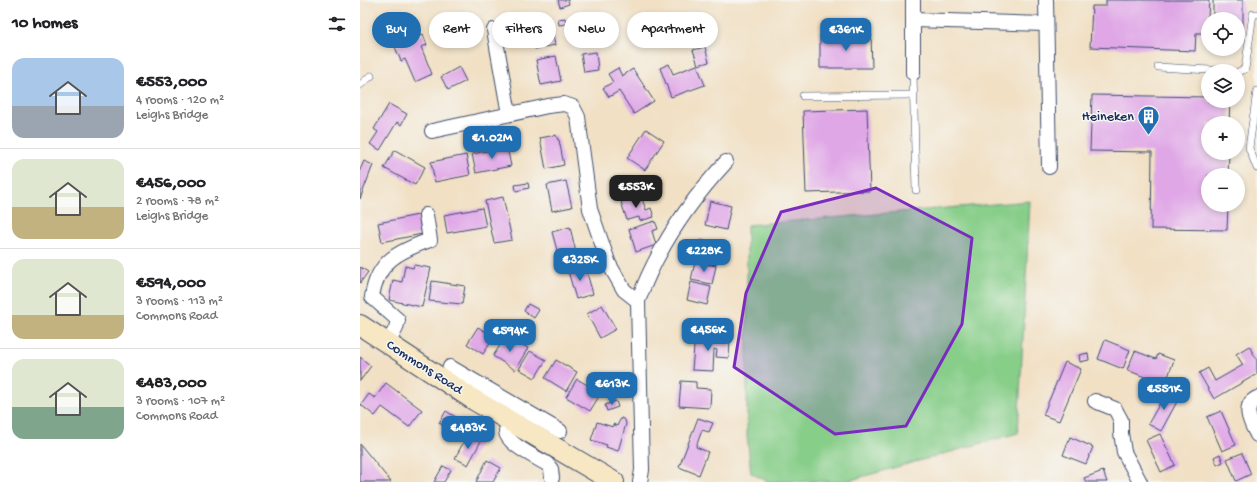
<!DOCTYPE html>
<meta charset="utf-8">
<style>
body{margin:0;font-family:"Gochi Hand",sans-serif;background:#f6f6f6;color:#202124;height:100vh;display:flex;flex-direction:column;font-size:15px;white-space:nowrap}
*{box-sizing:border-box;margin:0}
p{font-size:13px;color:#757577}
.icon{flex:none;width:22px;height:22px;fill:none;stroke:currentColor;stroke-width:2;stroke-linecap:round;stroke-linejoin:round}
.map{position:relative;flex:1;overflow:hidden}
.side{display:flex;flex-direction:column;background:#fff;width:360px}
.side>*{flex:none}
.top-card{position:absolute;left:12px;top:12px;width:380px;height:36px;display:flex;gap:8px}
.controls{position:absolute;left:841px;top:12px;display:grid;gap:8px}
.controls a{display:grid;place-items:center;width:44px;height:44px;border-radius:50%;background:#fff;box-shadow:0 2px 6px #0003;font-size:20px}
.price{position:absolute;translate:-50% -34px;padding:0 9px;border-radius:8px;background:#1f6fb2;color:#fff;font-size:13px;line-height:26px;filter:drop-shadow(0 1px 2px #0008)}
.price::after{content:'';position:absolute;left:50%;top:24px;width:12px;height:9px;margin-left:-6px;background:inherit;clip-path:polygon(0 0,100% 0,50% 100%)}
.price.active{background:#222;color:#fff}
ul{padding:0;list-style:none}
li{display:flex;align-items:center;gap:12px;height:100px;padding:0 12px}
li+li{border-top:1px solid #e0e0e0}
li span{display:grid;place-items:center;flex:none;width:112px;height:80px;border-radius:12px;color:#555}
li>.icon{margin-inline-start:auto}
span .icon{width:48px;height:48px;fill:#fffc;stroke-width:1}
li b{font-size:17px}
h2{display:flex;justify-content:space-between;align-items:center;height:48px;padding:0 12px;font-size:17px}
.tag{padding:0 14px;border-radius:18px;background:#fff;box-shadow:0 2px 6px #0003;font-size:14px;line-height:36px}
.tag.active{background:#1f6fb2;color:#fff}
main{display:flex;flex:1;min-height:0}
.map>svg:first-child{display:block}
.green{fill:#87ce89;stroke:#517e74}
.building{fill:#e0a7e7}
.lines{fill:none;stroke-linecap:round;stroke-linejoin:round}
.lane-casing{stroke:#3b4a6d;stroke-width:8}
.street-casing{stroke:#3b4a6d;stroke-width:16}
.secondary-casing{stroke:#3b4a6d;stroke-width:22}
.lane{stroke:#fff;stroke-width:7}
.street{stroke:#fff;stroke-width:14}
.secondary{stroke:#f7e8c3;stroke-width:20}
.marked{fill:#7b2cbf;fill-opacity:0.2;stroke:#7b2cbf;stroke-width:3;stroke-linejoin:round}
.labels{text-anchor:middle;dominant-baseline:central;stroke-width:3;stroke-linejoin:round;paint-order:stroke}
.poi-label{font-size:14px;fill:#1b2f5e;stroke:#f6f6f2;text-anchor:end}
.street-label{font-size:14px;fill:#1b2f5e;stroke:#f6f6f2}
</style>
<main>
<section class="side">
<h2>10 homes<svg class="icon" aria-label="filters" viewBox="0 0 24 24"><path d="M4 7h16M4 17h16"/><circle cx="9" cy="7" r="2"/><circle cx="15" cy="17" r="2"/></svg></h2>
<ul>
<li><span style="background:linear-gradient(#a9c7e8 60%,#9aa5b1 0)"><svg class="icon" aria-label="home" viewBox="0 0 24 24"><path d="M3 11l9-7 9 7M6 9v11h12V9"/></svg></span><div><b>€553,000</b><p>4 rooms · 120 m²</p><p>Leighs Bridge</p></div></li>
<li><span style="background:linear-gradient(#dfe7d0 60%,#c2b280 0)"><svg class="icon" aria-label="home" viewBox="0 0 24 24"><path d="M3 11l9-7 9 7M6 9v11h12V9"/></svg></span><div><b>€456,000</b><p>2 rooms · 78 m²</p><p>Leighs Bridge</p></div></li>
<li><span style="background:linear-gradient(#dfe7d0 70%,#c2b280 0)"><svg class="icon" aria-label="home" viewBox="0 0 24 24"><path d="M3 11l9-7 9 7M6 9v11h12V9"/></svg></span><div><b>€594,000</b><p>3 rooms · 113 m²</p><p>Commons Road</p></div></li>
<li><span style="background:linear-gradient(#dfe7d0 60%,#7fa58c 0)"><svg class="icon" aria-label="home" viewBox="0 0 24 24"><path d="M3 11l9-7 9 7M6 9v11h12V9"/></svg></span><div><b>€483,000</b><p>3 rooms · 107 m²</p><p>Commons Road</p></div></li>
</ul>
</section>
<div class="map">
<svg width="897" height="482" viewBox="0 0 897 482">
<rect width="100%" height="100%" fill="#f6f6f2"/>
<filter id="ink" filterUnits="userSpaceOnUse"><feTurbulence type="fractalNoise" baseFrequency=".025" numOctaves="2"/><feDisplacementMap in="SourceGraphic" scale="8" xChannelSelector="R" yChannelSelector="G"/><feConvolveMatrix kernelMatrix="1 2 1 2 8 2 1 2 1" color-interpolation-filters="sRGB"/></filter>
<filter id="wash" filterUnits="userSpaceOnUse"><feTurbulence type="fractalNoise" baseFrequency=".012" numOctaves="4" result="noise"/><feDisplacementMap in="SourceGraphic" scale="16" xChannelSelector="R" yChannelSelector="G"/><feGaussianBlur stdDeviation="0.9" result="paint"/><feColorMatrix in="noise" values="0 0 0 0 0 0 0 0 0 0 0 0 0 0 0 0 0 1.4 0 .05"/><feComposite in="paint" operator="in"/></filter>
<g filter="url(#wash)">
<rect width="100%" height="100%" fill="#f1e0c4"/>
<path class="green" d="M670 201 658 433 487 481 409 482 391 473 387 436V225Z"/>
<g id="blocks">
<g class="building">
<path d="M198 0H208L209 4 200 7Z"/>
<path d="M746 0H849L847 33H836L835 51 730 47 732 6H746Z"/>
<path d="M853 0H883V40H878V19H853Z"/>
<path d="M205 18 206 24 199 25 198 19Z"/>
<path d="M190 20 195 45 175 49 170 24Z"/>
<path d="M63 34 67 45 61 47 72 74 55 82 45 59 41 61 35 47Z"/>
<path d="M511 35 512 68H460V36Z"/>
<path d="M345 47 349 62 338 65 333 50Z"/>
<path d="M236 52 238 70 224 72 221 54Z"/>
<path d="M196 56 201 81 181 85 176 60Z"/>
<path d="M309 64 313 74 337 65 345 85 311 97 300 68Z"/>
<path d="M99 67 106 81 88 90 81 77Z"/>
<path d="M258 68 262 76 273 69 294 101 274 114 259 91 249 97 243 88 253 82 248 74Z"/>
<path d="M732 95 848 97V101H870L869 123H848V153H869L868 175H848V205H868L867 230 791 229 792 152 730 151Z"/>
<path d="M29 104 47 114 41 125 37 122 20 150 10 144 18 132 14 129Z"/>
<path d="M507 109 510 191 446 193 443 111Z"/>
<path d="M286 129 304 141 285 170 267 158Z"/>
<path d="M196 135 198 140H199L204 165 186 169 180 138Z"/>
<path d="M147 147 151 166 116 173 112 154Z"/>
<path d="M35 150 65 167 55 185 24 168Z"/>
<path d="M106 155 110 175 75 182 71 162Z"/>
<path d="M4 161 13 165 0 199V170Z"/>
<path d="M206 181 212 207 192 211 187 185Z"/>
<path d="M168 183 169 188 156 191 155 185Z"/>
<path d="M277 194 278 197 281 196 286 210 291 208 294 217 280 221 279 217 267 220 261 202 264 201 263 199Z"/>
<path d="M143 197 152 240 134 243 125 201Z"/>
<path d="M350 201 371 206 366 230 345 225Z"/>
<path d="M122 208 126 226 87 233 84 215Z"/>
<path d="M58 215 62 234 22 242 18 223Z"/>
<path d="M295 221 298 229 292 231 296 245 276 252 269 229Z"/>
<path d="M210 227 217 257 200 261 192 232Z"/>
<path d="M340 240 361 244 356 265 336 260Z"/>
<path d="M335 262 356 266 352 284 331 280Z"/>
<path d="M54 265 71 268 62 307 29 300 33 280 42 282 45 266 53 268Z"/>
<path d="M225 266 233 294 216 299 208 271Z"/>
<path d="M0 267 8 272 0 283Z"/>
<path d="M72 281 105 286 102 304 69 301Z"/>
<path d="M331 282 351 287 347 305 327 300Z"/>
<path d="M168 304 179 310 174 318 164 311Z"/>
<path d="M242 305 256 329 240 338 227 314Z"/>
<path d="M118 327 134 337 123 354 107 344Z"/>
<path d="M338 329 343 330 345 339 370 340 369 358 356 357 357 350 354 349 353 371 332 370 335 334Z"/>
<path d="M145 338 159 346 161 344 168 348 155 370 133 356Z"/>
<path d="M745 340 770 350 763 369 738 359Z"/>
<path d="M889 346 897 360V374L854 399 839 373 848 368 855 381 883 365 876 354Z"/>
<path d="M170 351 186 360 175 378 159 369Z"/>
<path d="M775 351 796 359 798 354 814 360 805 385 767 370Z"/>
<path d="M728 353 729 360 720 362 719 355Z"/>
<path d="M0 357 11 366 0 381Z"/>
<path d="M196 360 217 372 206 391 185 378Z"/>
<path d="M705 362 721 369 699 421 683 415Z"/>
<path d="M217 379 241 393 230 411 206 397Z"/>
<path d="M321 381 336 382V388L351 389 350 408 319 406Z"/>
<path d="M26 383 62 410 49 427 22 407 15 416 1 405 9 394 15 398Z"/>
<path d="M807 391 819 398 801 431 788 424Z"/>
<path d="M256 401 258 407 247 411 245 405Z"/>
<path d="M86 411 102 421 95 432 79 423Z"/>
<path d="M861 411 876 445 862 451 847 417Z"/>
<path d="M261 418 265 420 266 424 258 451 246 447 247 445 231 440 237 422 253 427V424L257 426Z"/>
<path d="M338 418 353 423 349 432 342 430 336 447 348 452 339 475 319 467Z"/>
<path d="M108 434 121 441 108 465 95 458Z"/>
<path d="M800 434 815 465 801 472 786 440Z"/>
<path d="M710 437 733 447 726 464 703 455Z"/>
<path d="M0 444 31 482H0Z"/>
<path d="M882 453 891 474 876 481 867 459Z"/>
<path d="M860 454 863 462 857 465 854 457Z"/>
<path d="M127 460 141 468 133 482H116Z"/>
<path d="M83 466 91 470 84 482H74Z"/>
<path d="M743 471 747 482H726L724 478Z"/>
</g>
</g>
</g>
<g filter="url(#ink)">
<use href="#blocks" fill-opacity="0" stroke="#3b4a6d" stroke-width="1"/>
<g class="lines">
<defs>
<g id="lane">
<path d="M798 67 867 71"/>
<path d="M878 72 885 69 893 14H897"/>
<path d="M553 73 556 190"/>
<path d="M0 85 11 76"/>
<path d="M897 91 889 148 897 168"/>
<path d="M443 96 553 95"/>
</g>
<g id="street">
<path d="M553 0V73"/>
<path d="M686 0 689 167"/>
<path d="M553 20 686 24"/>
<path d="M134 30 149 114"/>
<path d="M72 131 188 106 204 104 213 107 218 117 230 209 249 264 264 290 278 301 282 470 280 482"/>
<path d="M278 301C297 249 329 202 366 162"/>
<path d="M28 344 36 328 38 320 12 297C17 261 39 251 70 240L66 215"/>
<path d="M90 367 200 431"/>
<path d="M897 398C881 406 891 423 897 435"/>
<path d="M735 401 755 409 761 420V433L764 452 780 482"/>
<path d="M154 413C151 419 147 425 146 431 145 443 177 458 187 464L191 469 192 478"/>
</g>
<path id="secondary" d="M0 325 114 400 254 482"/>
</defs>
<use href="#lane" class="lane-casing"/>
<use href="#street" class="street-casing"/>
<use href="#secondary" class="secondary-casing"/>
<use href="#lane" class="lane"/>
<use href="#street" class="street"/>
<use href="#secondary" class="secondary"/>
</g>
</g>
<path class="marked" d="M516 188 612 238 602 324 546 426 475 434 374 367 386 293 421 212Z"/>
<defs>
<symbol id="building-pin" viewBox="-11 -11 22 30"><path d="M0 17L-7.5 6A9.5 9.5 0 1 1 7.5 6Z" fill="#1f6fb2" stroke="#f6f6f2"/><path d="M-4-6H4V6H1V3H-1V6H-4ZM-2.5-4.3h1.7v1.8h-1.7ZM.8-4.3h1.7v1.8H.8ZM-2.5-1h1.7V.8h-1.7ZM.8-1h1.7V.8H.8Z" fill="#fff"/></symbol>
</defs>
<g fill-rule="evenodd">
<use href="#building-pin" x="776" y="104" width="25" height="34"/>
</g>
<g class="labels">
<g class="poi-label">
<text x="774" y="117">Heineken</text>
</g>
<g class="street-label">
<text transform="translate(64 368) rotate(33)">Commons Road</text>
</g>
</g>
</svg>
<div class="controls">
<a><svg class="icon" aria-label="locate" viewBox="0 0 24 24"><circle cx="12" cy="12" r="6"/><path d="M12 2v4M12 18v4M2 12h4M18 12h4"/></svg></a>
<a><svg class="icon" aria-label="layers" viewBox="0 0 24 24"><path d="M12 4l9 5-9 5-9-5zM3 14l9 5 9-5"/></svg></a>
<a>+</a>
<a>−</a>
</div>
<b class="price" style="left:486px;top:52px">€361K</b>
<b class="price" style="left:132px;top:160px">€1.02M</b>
<b class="price active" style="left:276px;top:209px">€553K</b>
<b class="price" style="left:344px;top:273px">€228K</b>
<b class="price" style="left:220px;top:282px">€325K</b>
<b class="price" style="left:348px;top:352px">€456K</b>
<b class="price" style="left:150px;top:353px">€594K</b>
<b class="price" style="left:252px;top:406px">€613K</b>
<b class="price" style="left:804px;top:411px">€551K</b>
<b class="price" style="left:108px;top:450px">€483K</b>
<div class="top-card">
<a class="tag active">Buy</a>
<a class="tag">Rent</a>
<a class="tag">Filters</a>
<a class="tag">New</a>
<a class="tag">Apartment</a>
</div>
</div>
</main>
